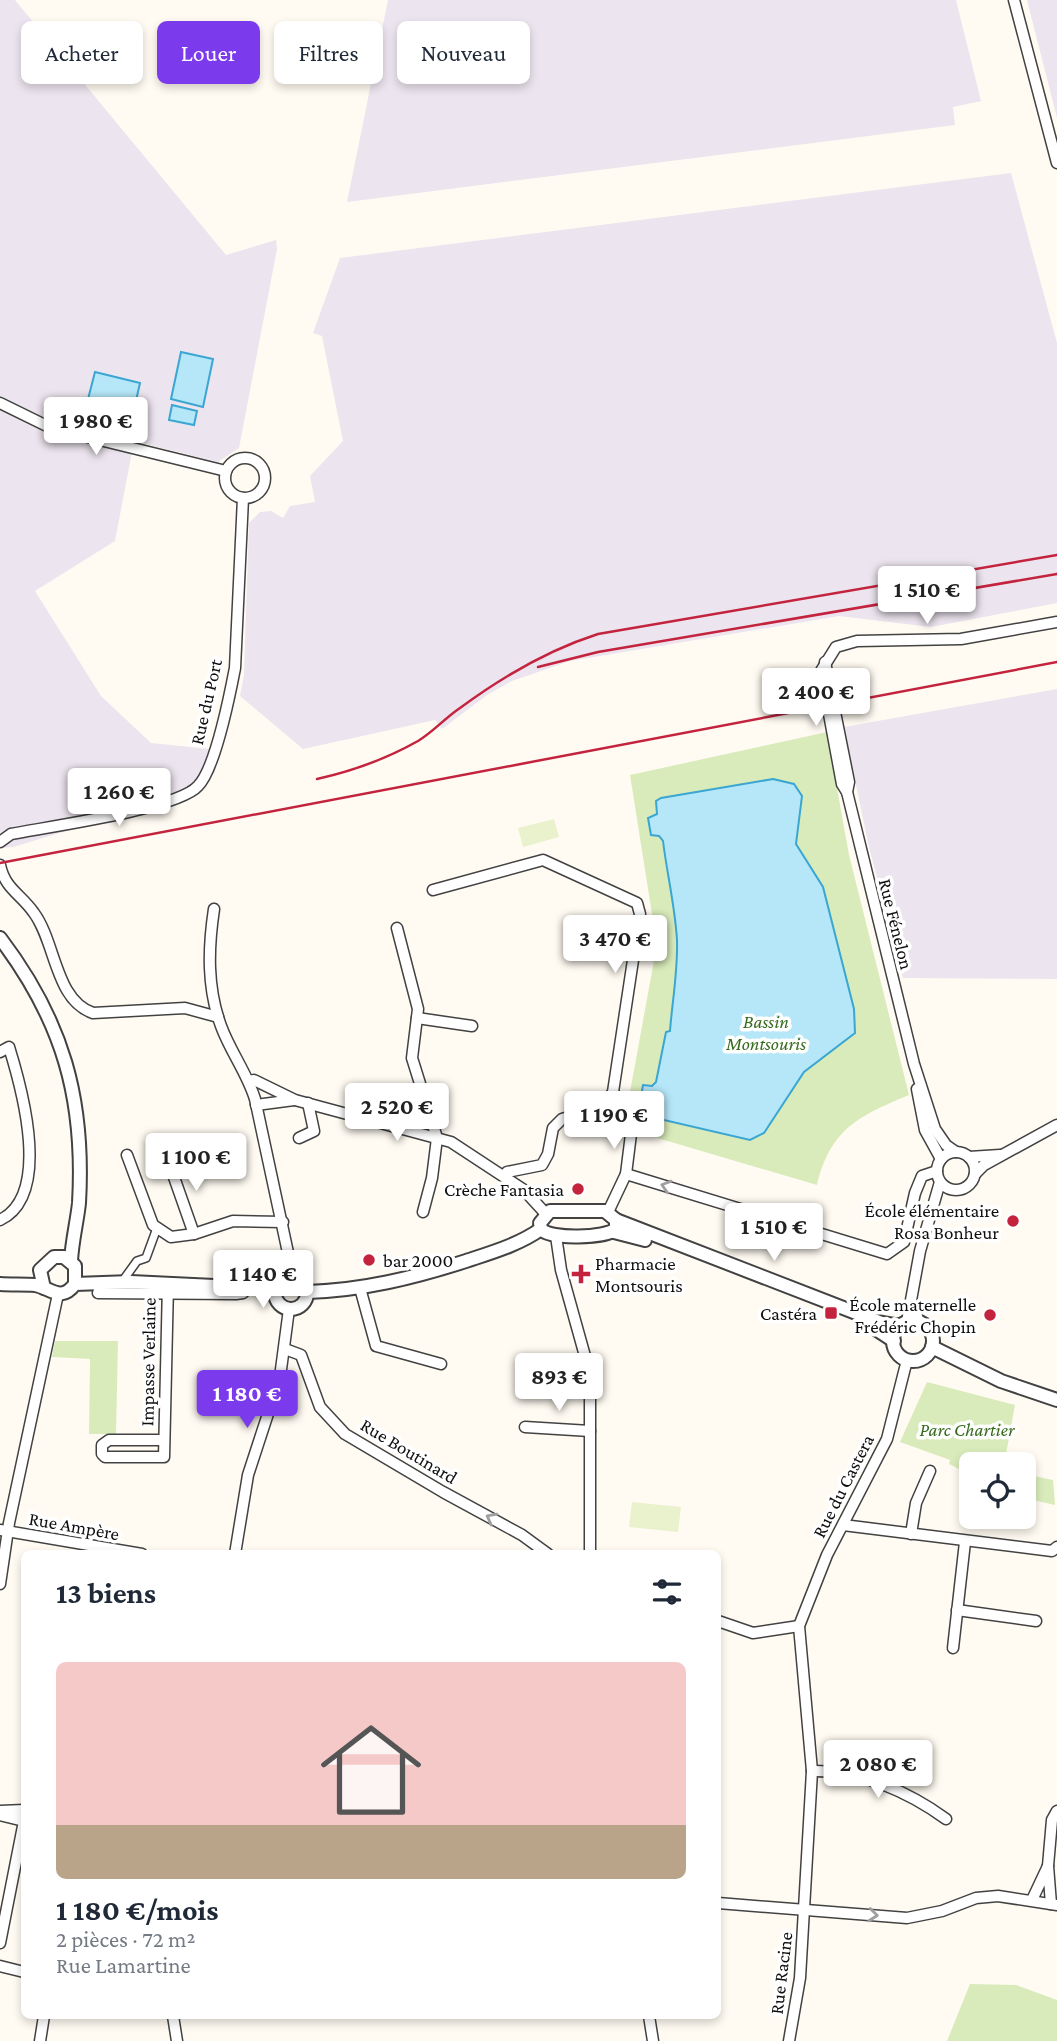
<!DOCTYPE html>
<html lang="fr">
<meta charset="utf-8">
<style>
body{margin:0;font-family:"Crimson Pro",serif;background:#f2f2f3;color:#1f2937;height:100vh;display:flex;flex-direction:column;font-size:26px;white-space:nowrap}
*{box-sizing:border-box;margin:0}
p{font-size:23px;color:#747a83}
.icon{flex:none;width:38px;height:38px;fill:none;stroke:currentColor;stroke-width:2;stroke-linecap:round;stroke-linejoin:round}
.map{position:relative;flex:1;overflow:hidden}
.details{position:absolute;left:21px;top:1550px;width:700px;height:469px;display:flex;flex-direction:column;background:#fff;border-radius:10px;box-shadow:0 4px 10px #0003}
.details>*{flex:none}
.hud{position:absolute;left:21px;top:21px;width:700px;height:63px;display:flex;gap:14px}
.tools{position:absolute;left:959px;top:1452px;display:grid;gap:14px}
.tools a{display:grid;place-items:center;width:77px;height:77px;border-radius:10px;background:#fff;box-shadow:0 4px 10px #0003;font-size:35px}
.price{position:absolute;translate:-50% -60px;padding:0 16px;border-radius:7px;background:#fff;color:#222;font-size:23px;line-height:46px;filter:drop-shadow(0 2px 4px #0008)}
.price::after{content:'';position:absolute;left:50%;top:42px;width:21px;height:16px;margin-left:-10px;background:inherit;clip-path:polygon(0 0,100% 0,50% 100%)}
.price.active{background:#7c3aed;color:#fff}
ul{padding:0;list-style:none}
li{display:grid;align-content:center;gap:14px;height:371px;padding:0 35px}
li+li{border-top:2px solid #e0e1e3}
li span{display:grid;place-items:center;height:217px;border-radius:10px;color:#555}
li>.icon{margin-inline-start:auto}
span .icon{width:126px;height:126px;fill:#fffc;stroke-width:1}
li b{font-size:30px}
h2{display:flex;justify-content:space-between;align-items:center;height:84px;padding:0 35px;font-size:30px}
.chip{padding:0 24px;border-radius:10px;background:#fff;box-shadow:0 4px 10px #0003;font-size:24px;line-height:63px}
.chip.active{background:#7c3aed;color:#fff}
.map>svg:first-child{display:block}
.industrial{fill:#ece4ee}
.green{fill:#d9ebba}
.pitch{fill:#e9f2cc}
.water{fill:#b5e7f8;stroke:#3aa6d1;stroke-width:2}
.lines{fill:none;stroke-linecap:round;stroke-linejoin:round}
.pedestrian-casing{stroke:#424242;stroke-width:10}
.minor-casing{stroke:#424242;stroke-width:13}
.tertiary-casing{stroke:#424242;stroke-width:16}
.pedestrian{stroke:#fff;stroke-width:7}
.minor{stroke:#fff;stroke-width:10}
.tertiary{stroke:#fff;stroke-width:12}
.rail{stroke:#c4233e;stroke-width:2.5}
.oneway{stroke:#9f9f9f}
.poi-dot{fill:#c4233e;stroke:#fff;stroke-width:2.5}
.labels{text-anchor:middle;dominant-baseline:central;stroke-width:7;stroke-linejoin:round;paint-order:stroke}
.street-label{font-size:19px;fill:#0f0f0f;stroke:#fff}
.park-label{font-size:19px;font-style:italic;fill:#366a1d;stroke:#fff}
.poi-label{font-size:19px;fill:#0f0f0f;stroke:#fff;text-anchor:end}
</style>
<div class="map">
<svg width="1057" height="2041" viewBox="0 0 1057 2041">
<rect width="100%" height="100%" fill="#fffbf2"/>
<g class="industrial">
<path d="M0 0H15L226 255 276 240 277 249 239 448 218 462 134 441 115 541 35 591 101 696 151 743 220 750 215 772 195 796 173 807 120 815 13 847 0 848Z"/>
<path d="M388 0H956L981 101 953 107 955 125 347 202Z"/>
<path d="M1027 0H1057V118Z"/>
<path d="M1011 173 1057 343V603L931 627 839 616 570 661 512 681 487 695 442 729 435 720 303 749 240 696 244 675 249 523 260 512 271 511 283 518 290 506 315 502 310 476 343 441 322 336 313 333 340 258Z"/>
<path d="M1057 689V979L903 978 868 843 844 727Z"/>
</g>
<g class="green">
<path d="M827 732 849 855 909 1095C859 1116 831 1128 817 1185L644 1134 626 1114 655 955 652 914 630 775Z"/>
<path d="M55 1341H118L116 1434H89L90 1359 52 1357Z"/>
<path d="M927 1382 1015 1405 1004 1465H971V1475L949 1464 950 1460 900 1442Z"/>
<path d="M1024 1474 1053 1480 1055 1505 1024 1498Z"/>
<path d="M970 1984 1016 1985 1057 2000V2041H947Z"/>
</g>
<g class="pitch">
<path d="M554 819 559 837 523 847 518 828Z"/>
<path d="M632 1502 681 1507 678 1532 629 1527Z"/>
</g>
<g class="water">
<path d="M181 352 213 359 203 407 171 399Z"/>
<path d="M95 372 140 383 133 414 87 403Z"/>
<path d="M172 405 197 411 194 425 169 420Z"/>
<path d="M773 779 794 784 802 796 796 844 823 887 854 1009 855 1033 804 1072 764 1133 750 1140 638 1114 643 1085 652 1086 656 1082 666 1032 670 1031C672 1003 678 971 677 940 675 906 667 874 663 841L659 836 651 835 648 818 657 814 656 801 661 798Z"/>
</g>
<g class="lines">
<defs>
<path id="pedestrian" d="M124 1279 137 1261 146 1258 157 1228"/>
<g id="minor">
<path d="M1014 0 1057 163"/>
<path d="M0 403 51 428 226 471"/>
<circle cx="245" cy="478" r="20"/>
<path d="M825 662 849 782 847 792"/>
<path d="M0 842 11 834C47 827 178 809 198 786 215 769 230 694 235 668L243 498"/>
<path d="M0 865C5 889 21 894 34 913 56 943 55 1000 93 1013L185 1008 218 1017"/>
<path d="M433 890 543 860 637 903 640 914 613 1092 602 1107 562 1119 553 1128 548 1154 542 1165 507 1172 504 1176"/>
<path d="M214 909C208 949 207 988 221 1026 230 1051 247 1073 255 1099L293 1276"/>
<path d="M397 928 418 1009 412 1058 437 1138 432 1178 423 1212"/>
<path d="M417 1018 472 1026"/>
<path d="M0 1052 9 1047C22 1089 52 1195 0 1220"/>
<path d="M249 1081 254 1080 295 1100 451 1142 524 1190 546 1214"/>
<path d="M917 1089 925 1130 941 1159"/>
<path d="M256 1105 294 1100"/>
<path d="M299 1138 314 1131 308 1103"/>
<circle cx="956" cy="1171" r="19"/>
<path d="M956 1152 946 1145 935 1129 914 1064 847 792 842 784 821 671 836 647 857 641 961 639 1057 622"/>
<path d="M127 1155 153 1225 171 1237 194 1234 233 1221 283 1222"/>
<path d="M969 1157 1000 1155"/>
<path d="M169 1163 194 1234"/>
<path d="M626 1174 887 1254 904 1242 915 1193 922 1176 937 1171"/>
<path d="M975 1174 984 1165 1057 1125"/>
<path d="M608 1212 626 1174 632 1126 613 1092"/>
<path d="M556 1236 561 1270 590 1374V1554"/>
<path d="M101 1285 98 1293 236 1294 243 1293 249 1287"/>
<path d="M360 1288 376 1346 441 1364"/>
<path d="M912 1303 919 1322"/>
<path d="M907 1322 920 1251 940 1182"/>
<path d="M285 1349 301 1355 320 1407 345 1434 443 1492 522 1535 548 1554"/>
<path d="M525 1427 590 1431"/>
<path d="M164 1440H109L102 1445V1454L105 1457H164L168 1284"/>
<path d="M843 1525 1052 1551 1057 1547"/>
<path d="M0 1530 142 1554"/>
<path d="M911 1534 916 1503 930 1471"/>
<path d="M235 1554 248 1475 280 1377 289 1309"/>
<path d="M0 1584 9 1523 58 1294"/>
<path d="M957 1610 1036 1621"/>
<path d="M718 1621 753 1633 799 1626"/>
<path d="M953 1648 965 1542"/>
<path d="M812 1771C860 1770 909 1792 946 1819"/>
<path d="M0 1811 24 1810"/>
<path d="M0 1815 24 1821"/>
<path d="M1048 1866 1052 1820 1057 1811"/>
<path d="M1032 1900 1048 1866 1051 1904"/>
<path d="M718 1903 907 1918 942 1911 976 1898 998 1896 1057 1905"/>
<path d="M0 1943 24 1821"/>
<path d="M0 1966 24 1972"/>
<path d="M173 2016 177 2041"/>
<path d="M649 2016 653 2041"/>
<path d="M40 2041 44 2016"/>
<path d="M789 2041 800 1978 812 1771 799 1626 827 1555 887 1439 907 1360"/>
</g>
<g id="tertiary">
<path d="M0 938C63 1021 85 1099 79 1203 77 1222 72 1241 71 1261"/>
<path d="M550 1211H605L616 1220V1229C606 1238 550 1240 541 1229L540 1223Z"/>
<path d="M616 1220 882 1323 900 1326"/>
<path d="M614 1232 645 1240"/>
<circle cx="291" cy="1293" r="16"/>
<path d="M0 1284C11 1285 24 1284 35 1285 51 1288 61 1303 75 1284L131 1282 275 1289"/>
<path d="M44 1288 40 1270 54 1257H64L75 1266V1284"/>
<path d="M308 1292C364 1290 413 1278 466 1261 493 1252 518 1245 541 1229"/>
<circle cx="913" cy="1341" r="20"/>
<path d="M868 1324 894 1341"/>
<path d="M932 1347 1001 1381 1057 1400"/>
</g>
</defs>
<use href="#pedestrian" class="pedestrian-casing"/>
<use href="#minor" class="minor-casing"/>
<use href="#tertiary" class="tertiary-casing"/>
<use href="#pedestrian" class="pedestrian"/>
<use href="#minor" class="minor"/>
<use href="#tertiary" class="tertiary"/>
<g class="rail">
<path d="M538 667 598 652 1057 574"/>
<path d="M317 779C353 771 386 759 418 741 433 732 445 718 460 708 502 677 548 650 598 634L1057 555"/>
<path d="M0 863 1057 662"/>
</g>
</g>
<defs><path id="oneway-chevron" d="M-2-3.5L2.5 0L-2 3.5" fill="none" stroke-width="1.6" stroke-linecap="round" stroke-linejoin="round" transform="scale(1.75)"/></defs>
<g class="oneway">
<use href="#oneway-chevron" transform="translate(666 1186) rotate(-163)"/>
<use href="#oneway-chevron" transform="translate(491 1518) rotate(-152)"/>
<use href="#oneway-chevron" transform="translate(873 1915) rotate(6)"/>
</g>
<g class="poi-dot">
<circle cx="578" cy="1189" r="7"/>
<circle cx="1013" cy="1221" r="7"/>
<circle cx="369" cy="1260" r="7"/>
<path d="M577.5 1263.5h7v7h7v7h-7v7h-7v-7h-7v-7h7z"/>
<rect x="824" y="1306" width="14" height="14" rx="3.5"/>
<circle cx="990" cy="1315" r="7"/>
</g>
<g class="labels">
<g class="street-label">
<text transform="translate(206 702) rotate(-77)">Rue du Port</text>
<text transform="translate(896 924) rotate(76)">Rue Fénelon</text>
<text transform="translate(148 1362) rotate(-89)">Impasse Verlaine</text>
<text transform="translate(409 1451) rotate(31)">Rue Boutinard</text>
<text transform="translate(843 1486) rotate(-63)">Rue du Castera</text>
<text transform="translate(74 1526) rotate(10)">Rue Ampère</text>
<text transform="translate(781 1973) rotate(-83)">Rue Racine</text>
</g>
<g class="park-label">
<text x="766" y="1021">Bassin<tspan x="766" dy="22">Montsouris</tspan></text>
<text x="967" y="1429">Parc Chartier</text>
</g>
<g class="poi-label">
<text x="564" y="1189">Crèche Fantasia</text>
<text x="999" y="1210">École élémentaire<tspan x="999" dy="22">Rosa Bonheur</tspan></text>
<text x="383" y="1260" text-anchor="start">bar 2000</text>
<text x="595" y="1263" text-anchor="start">Pharmacie<tspan x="595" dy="22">Montsouris</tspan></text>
<text x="976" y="1304">École maternelle<tspan x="976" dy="22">Frédéric Chopin</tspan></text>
<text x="817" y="1313">Castéra</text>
</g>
</g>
</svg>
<div class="tools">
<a><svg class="icon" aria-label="locate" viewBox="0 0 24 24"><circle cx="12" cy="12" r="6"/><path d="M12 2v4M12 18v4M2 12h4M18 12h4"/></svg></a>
</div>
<b class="price" style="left:96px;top:457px">1 980 €</b>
<b class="price" style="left:927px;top:626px">1 510 €</b>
<b class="price" style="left:816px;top:728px">2 400 €</b>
<b class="price" style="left:119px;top:828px">1 260 €</b>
<b class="price" style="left:615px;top:975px">3 470 €</b>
<b class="price" style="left:397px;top:1143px">2 520 €</b>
<b class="price" style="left:614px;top:1151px">1 190 €</b>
<b class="price" style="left:196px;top:1193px">1 100 €</b>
<b class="price" style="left:774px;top:1263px">1 510 €</b>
<b class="price" style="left:263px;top:1310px">1 140 €</b>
<b class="price" style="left:559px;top:1413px">893 €</b>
<b class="price active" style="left:247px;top:1430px">1 180 €</b>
<b class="price" style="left:878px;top:1800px">2 080 €</b>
<div class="hud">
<a class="chip">Acheter</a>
<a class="chip active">Louer</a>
<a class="chip">Filtres</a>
<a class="chip">Nouveau</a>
</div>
<section class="details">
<h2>13 biens<svg class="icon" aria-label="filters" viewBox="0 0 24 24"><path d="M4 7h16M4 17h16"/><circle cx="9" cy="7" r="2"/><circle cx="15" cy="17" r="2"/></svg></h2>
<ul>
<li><span style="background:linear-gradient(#f6c9c9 75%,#b9a48a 0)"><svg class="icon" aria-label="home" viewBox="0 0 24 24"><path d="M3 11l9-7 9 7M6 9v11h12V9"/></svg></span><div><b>1 180 €/mois</b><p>2 pièces · 72 m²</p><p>Rue Lamartine</p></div></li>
</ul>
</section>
</div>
